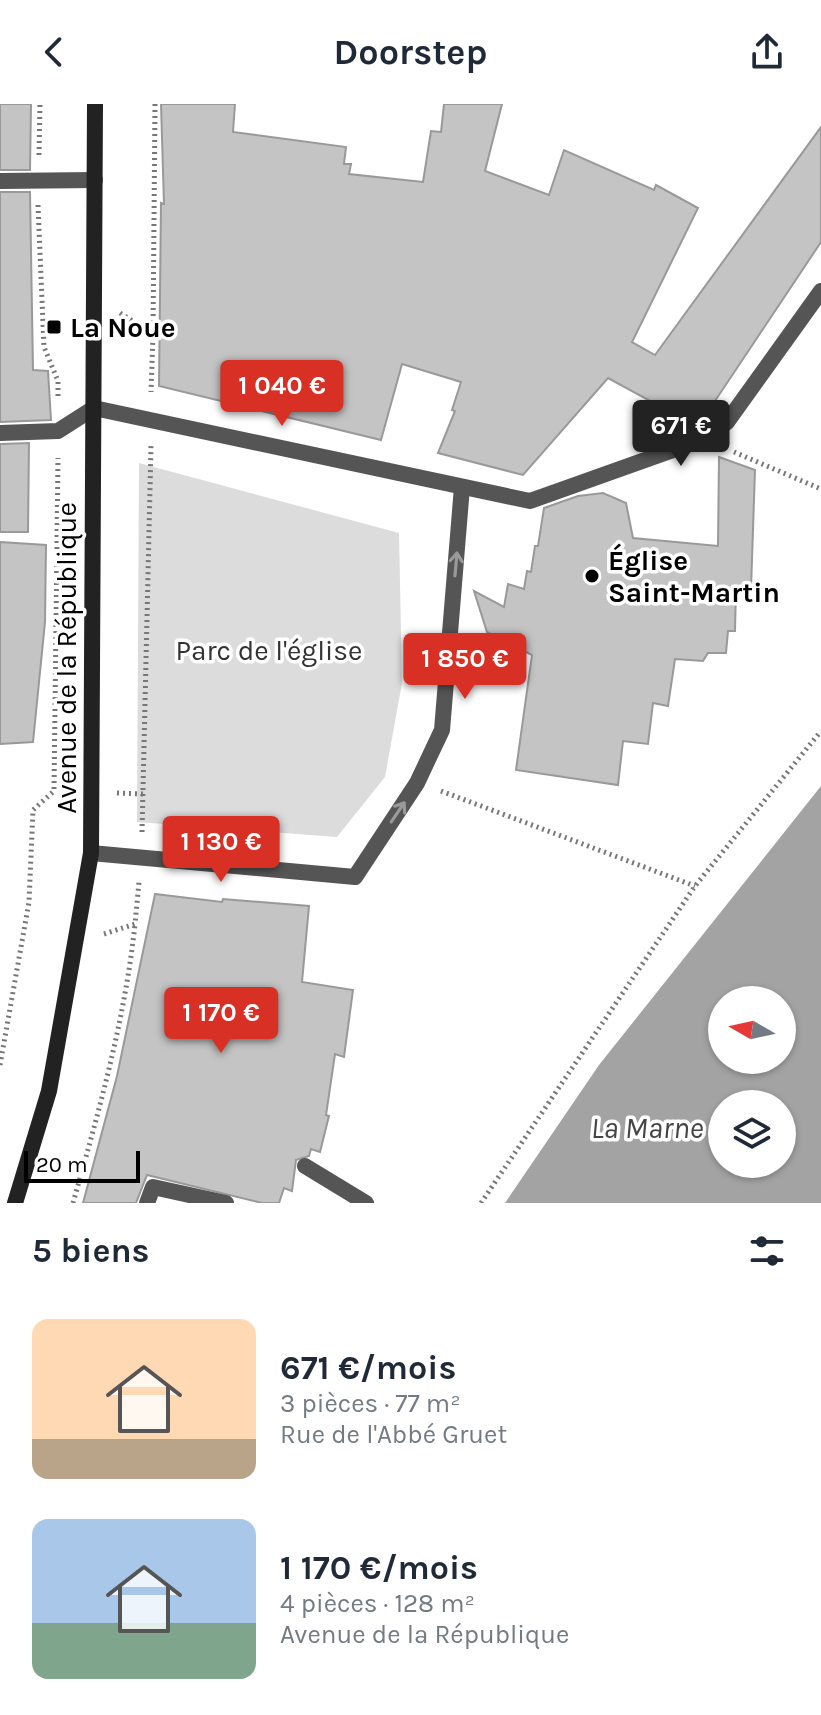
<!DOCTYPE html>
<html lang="fr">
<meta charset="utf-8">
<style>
body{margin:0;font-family:Karla,sans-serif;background:#f2f2f3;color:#1f2937;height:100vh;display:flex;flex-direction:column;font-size:30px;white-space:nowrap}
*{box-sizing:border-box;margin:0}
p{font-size:26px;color:#747a83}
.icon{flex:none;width:44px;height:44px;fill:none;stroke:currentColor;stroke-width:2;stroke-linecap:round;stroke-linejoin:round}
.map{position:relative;height:1099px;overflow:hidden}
.side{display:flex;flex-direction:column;background:#fff;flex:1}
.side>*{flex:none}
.needle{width:52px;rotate:279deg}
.buttons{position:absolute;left:708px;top:882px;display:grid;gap:16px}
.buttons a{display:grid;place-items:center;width:88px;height:88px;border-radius:50%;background:#fff;box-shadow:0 2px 6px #0004;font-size:40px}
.scale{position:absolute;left:24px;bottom:20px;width:116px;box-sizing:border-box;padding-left:8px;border:4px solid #000;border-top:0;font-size:22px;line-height:28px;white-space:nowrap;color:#000;-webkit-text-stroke:6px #fff;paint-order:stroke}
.price{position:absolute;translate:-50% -68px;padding:0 18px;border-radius:8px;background:#d93025;color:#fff;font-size:26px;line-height:52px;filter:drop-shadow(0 2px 4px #0008)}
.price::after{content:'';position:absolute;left:50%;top:48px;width:24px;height:18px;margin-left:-12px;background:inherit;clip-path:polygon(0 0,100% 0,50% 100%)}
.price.current{background:#222;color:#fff}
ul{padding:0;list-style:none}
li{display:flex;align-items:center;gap:24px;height:200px;padding:0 32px}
li span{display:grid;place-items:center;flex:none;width:224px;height:160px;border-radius:16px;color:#555}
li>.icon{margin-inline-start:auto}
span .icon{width:96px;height:96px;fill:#fffc;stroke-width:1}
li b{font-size:34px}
h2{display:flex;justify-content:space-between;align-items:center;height:96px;padding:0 32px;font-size:34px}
header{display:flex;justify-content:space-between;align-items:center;height:104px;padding:0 32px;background:#fff;font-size:36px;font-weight:700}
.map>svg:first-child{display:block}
.green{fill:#dcdcdc}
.water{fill:#a3a3a3;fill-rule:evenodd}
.building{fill:#c4c4c4;stroke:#999;stroke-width:2}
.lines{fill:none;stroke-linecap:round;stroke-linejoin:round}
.path{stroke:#777;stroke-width:5;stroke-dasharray:2 4;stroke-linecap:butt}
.lane{stroke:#555;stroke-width:16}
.street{stroke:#555;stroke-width:16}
.secondary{stroke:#222;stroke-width:16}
.oneway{stroke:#999}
.poi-dot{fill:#000;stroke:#fff;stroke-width:3}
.labels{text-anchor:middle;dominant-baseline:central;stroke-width:7;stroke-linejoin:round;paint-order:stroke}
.poi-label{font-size:28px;font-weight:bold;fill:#000;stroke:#fff;text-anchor:start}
.park-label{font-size:28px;fill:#333;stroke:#fff}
.street-label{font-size:28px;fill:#000;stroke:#fff}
.water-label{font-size:30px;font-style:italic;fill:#444;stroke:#fff}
</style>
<header><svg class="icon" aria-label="back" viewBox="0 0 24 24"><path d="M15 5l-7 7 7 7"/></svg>Doorstep<svg class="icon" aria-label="share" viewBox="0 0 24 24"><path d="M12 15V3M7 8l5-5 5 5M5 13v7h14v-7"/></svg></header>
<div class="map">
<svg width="821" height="1099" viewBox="0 0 821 1099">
<rect width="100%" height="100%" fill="#fff"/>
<path class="green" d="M139 359 399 429 402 579 385 673 337 733 137 718Z"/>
<path class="water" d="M821 682V1099H505L599 961ZM722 896H782V956H722ZM722 1000H782V1060H722Z"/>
<g class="building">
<path d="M0 0H31L30 66H0Z"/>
<path d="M161 0H235L233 28 346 43 344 60H351L349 70 423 78 431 27 441 28 444 0H502L485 67 549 91 564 46 654 86 656 81 698 104 632 238 655 251 821 23V138L715 297 674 310 608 274 523 371 438 349 455 307 452 306 461 278 402 260 381 336 159 282 161 99 164 100Z"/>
<path d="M0 88H30L33 266 48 267 51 316 0 318Z"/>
<path d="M29 339 28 428H0V340Z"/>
<path d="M719 353 755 366 751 485 736 484 735 527H728L726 549H708L703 557 675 555 668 602 653 599 648 640 623 637 618 681 516 666 532 551 487 528 474 487 504 503 508 480 524 485 527 467 531 468 535 442H538L544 404 578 392 603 389 626 399 633 434 718 442Z"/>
<path d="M0 438 46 441 45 518 33 638 0 640Z"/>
<path d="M155 790 222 798 223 795 309 802 302 878 353 886 344 953 335 950 326 1011 329 1012 320 1048 311 1045 309 1052 296 1056 292 1087 284 1084 279 1099H262L147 1071 136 1099H83L117 972Z"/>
</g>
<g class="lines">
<g class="path">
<path d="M39 51 40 0"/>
<path d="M38 101 44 243 58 277V296"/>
<path d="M120 209 153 230 151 288"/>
<path d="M153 230 155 0"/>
<path d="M734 348 821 385"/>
<path d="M441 687 695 782"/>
<path d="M117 689 144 690"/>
<path d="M142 728 151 342"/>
<path d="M104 830 135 820 139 778"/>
<path d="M0 961 29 798 33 706 54 687 58 354"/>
<path d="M73 1099C99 1007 125 915 135 820"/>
<path d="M481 1099 695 782 821 627"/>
</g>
<g class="lane">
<path d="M0 77 95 76"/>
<path d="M0 329 58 327 94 304"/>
</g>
<g class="street">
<path d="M94 304 530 397 704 335 727 318 821 187"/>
<path d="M91 749 355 773 417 679 442 626 462 383"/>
<path d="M305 1062 366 1099"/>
<path d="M147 1099 153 1083 226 1099"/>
</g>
<path class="secondary" d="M15 1099 49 987 91 749 95 0"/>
</g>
<defs><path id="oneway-shaft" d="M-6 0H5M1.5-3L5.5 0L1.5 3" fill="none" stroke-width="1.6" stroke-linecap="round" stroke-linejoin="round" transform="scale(2)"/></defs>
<g class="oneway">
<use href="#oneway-shaft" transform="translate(456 460) rotate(-85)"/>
<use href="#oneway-shaft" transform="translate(398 708) rotate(-56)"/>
</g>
<g class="poi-dot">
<rect x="46" y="215" width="16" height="16" rx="4"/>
<circle cx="592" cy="472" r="8"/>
</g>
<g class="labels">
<g class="poi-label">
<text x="70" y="223">La Noue</text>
<text x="608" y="456">Église<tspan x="608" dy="32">Saint-Martin</tspan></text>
</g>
<g class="park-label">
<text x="269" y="546">Parc de l'église</text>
</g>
<g class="street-label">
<text transform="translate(66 554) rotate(-90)">Avenue de la République</text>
</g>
<g class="water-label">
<text x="647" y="1024">La Marne</text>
</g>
</g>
</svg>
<div class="buttons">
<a><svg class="needle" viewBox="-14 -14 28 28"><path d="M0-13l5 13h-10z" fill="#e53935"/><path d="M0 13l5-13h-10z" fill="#747a83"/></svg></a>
<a><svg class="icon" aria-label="layers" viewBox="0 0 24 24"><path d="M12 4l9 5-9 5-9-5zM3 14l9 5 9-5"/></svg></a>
</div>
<div class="scale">20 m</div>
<b class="price" style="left:282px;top:324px">1 040 €</b>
<b class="price current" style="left:681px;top:364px">671 €</b>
<b class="price" style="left:465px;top:597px">1 850 €</b>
<b class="price" style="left:221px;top:780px">1 130 €</b>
<b class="price" style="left:221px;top:951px">1 170 €</b>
</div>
<section class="side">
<h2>5 biens<svg class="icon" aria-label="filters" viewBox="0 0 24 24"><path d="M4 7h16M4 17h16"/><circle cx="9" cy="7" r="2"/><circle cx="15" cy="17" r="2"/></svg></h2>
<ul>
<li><span style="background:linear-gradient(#ffd9b3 75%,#b9a48a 0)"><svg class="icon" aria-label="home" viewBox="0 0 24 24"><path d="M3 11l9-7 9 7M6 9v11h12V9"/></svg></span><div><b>671 €/mois</b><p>3 pièces · 77 m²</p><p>Rue de l'Abbé Gruet</p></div></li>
<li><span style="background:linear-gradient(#a9c7e8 65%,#7fa58c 0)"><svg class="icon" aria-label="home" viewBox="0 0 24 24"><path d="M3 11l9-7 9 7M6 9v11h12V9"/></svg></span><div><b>1 170 €/mois</b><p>4 pièces · 128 m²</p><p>Avenue de la République</p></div></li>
</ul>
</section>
